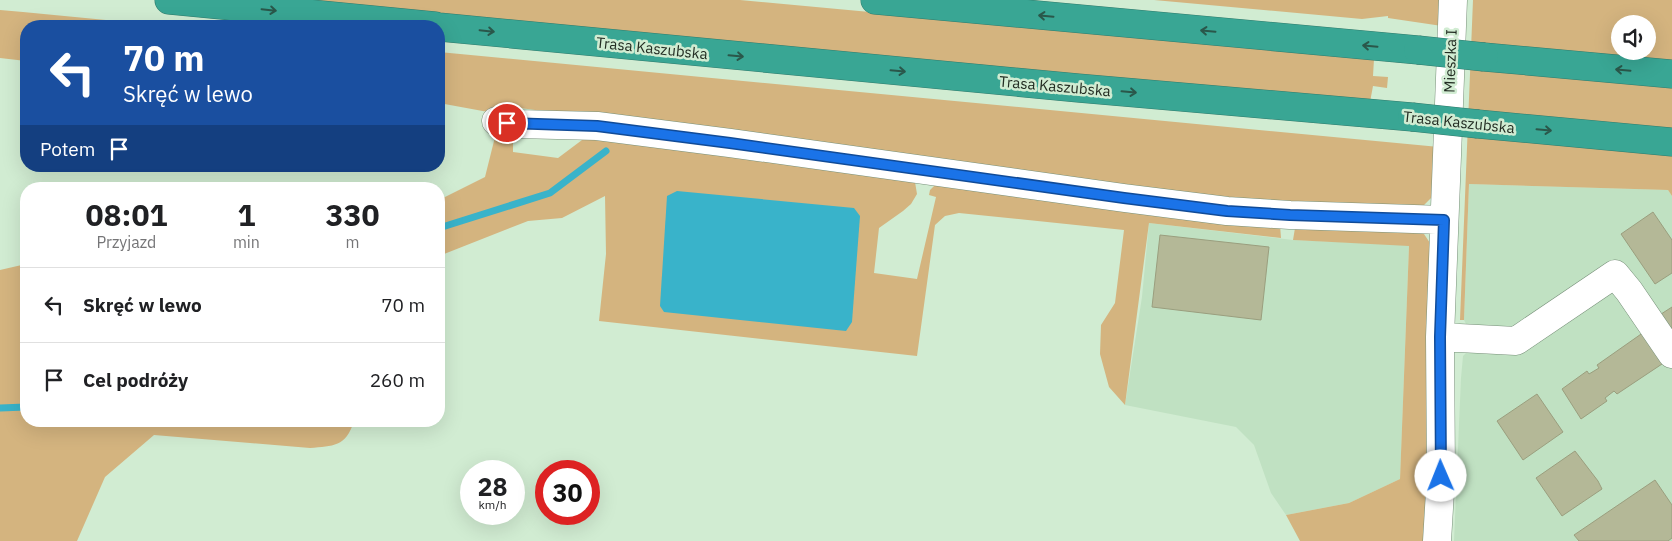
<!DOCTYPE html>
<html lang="pl">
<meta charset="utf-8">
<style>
:root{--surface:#fff;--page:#f6f6f6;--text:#202124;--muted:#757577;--line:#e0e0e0}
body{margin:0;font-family:"IBM Plex Sans",sans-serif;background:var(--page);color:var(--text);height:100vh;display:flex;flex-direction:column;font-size:19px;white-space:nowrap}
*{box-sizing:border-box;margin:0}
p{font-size:16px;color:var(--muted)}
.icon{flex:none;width:28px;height:28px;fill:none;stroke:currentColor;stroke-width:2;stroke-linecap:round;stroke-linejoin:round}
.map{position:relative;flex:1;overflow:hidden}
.drawer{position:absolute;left:20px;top:182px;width:425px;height:245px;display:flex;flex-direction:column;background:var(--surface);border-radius:20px;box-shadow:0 5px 20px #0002}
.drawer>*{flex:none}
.top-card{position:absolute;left:20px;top:20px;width:425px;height:152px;border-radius:20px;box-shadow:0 5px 20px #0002;background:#1a4fa0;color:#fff;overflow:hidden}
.fabs{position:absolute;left:1611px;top:15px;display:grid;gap:10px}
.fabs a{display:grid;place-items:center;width:45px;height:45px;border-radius:50%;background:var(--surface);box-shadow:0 5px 20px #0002;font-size:25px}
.speed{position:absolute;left:460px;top:460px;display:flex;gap:10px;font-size:25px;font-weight:700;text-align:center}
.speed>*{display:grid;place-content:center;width:65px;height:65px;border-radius:50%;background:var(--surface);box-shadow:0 5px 20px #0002;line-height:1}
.speed small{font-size:12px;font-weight:400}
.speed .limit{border:8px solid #d22;background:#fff;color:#111}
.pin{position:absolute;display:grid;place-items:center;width:42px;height:42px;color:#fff;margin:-21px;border:2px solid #fff;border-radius:50%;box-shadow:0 1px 5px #0007}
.me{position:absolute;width:55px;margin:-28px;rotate:359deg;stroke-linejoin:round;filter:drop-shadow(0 0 4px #0008)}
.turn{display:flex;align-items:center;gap:18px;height:105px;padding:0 20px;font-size:22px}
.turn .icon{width:65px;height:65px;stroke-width:2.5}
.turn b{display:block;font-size:35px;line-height:42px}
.then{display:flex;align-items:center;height:48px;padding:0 20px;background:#0003;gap:10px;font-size:19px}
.eta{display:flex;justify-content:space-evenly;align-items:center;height:85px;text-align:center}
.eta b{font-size:30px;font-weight:700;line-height:35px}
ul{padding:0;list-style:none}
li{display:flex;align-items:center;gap:15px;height:75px;padding:0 20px;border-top:1px solid var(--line)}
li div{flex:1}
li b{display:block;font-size:19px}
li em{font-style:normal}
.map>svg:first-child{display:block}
.built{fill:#c0e1c2}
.green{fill:#d4b47f;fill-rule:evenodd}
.water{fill:#39b3ca}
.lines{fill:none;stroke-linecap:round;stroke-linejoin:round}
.stream{stroke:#39b3ca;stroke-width:7}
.building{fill:#b4b897;stroke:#9a9e7e}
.minor-casing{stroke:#779079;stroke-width:29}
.highway-casing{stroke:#317b6c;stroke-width:29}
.minor{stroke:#fff;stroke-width:28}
.highway{stroke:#39a694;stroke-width:28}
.highway-bridge-casing{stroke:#317b6c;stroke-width:29;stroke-linecap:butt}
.highway-bridge{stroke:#39a694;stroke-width:28}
.oneway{stroke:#2a574a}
.route-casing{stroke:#114b97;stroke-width:12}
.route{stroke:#1a73e8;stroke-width:9}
.labels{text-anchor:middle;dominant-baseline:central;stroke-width:5;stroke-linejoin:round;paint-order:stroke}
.street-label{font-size:15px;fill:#222c22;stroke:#d1ecd2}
</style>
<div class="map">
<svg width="1672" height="541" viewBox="0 0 1672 541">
<rect width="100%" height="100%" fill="#d1ecd2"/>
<path class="built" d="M1469,184L1668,190L1672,196V541H1454L1461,378L1463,356L1468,351V328L1464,320Z
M1149,223L1293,240L1409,245L1400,479L1349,503L1286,515L1271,493L1254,445L1236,427L1125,405L1142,297Z"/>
<path class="green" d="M310,0H740L1374,59L1373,76L1388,77L1387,88L1373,86L1370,102L660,36Z
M1154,0H1443L1442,26L1388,18V16L1362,19Z
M1473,0H1672V196L1668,190L1469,184L1464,320H1460ZM1620,24H1648V51H1620Z
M0,10L23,12L168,26H26V61L0,58Z
M439,52L1439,147L1434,195L1422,207H1276L520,108L519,111L510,116L439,103Z
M497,129L513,134V152L558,158L590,134L915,182L917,194L911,204L903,211L879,228L874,273L917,279L936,197L929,195L930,190L935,185L1280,225L1281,238L1149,223L1125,405L1109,387L1100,354L1101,325L1115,303L1124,230L959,213L945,216L935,225L917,356L599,321L606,254L605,196L562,218L528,221L439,256V200L485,177Z
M1295,228L1418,231L1424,234L1432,246L1427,541H1300L1286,515L1349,503L1400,479L1409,246L1293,240Z
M26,264V421H354C346,447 333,446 310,448L154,435L105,477L77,541H0V270Z"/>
<path class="water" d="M677,191L854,208L860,216L852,322L846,331L664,312L660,306L667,196Z"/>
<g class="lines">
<path class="stream" d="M439,228L550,193L606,151
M0,408L26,407"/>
</g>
<path class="building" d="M1653,212L1672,240V273L1655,284L1621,234Z
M1160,235L1269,247L1261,320L1152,307Z
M1672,307V337L1658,316Z
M1644,332L1665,362L1617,394L1614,391L1605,398L1607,401L1581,419L1562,389L1587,371L1589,374L1599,368L1597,365Z
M1537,394L1563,432L1523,460L1497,421Z
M1575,451L1598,481L1602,489L1562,516L1536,478Z
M1655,480L1672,505V538L1668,541H1579L1574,535Z"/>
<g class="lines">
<defs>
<path id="minor" d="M496,121L517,124L597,126L730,143L1124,198L1227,211L1290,215L1444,220
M1440,337L1516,341L1615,274L1629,291L1672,354
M1437,541L1441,475L1440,337L1453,0"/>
<path id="highway" d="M169,0L435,26
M875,0L1418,50
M439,27L1078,88L1412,117
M1484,57L1672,74
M1478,124L1672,142"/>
</defs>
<use href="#minor" class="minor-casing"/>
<use href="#highway" class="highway-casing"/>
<use href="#minor" class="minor"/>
<use href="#highway" class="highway"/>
<defs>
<path id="highway-bridge" d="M1418,50L1484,57
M1412,117L1478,124"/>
</defs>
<use href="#highway-bridge" class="highway-bridge-casing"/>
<use href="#highway-bridge" class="highway-bridge"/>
</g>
<defs><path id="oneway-shaft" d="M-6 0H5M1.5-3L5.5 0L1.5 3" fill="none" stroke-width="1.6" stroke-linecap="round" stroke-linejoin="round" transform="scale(1.25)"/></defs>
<g class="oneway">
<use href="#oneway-shaft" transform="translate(269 10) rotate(6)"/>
<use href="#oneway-shaft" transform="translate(1046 16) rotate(-175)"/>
<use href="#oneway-shaft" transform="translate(487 31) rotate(6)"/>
<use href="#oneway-shaft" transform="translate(1208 31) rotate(-175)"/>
<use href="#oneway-shaft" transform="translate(1370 46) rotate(-175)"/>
<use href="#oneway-shaft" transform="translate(736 56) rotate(5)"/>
<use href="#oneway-shaft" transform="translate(1623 70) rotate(-175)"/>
<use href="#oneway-shaft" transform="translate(898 71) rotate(5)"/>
<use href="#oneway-shaft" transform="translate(1129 92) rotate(5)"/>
<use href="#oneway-shaft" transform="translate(1544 130) rotate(5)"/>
</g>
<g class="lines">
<defs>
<path id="route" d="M507,123L597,126L730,143L1124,198L1227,211L1290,215L1444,220L1440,337L1441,476"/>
</defs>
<use href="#route" class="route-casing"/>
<use href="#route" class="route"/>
</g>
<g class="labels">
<g class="street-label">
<text transform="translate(652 48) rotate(6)">Trasa Kaszubska</text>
<text transform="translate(1450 61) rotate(-88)">Mieszka I</text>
<text transform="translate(1055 86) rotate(5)">Trasa Kaszubska</text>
<text transform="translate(1459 122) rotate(6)">Trasa Kaszubska</text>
</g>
</g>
</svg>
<div class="fabs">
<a><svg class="icon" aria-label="sound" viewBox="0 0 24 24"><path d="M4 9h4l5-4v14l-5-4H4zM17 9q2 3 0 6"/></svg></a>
</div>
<div class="speed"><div>28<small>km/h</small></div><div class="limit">30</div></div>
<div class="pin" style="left:507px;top:123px;background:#d93025"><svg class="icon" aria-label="arrive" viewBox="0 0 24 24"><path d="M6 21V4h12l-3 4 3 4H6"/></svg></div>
<svg class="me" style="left:1441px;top:476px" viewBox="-20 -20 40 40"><circle r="19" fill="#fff"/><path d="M0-13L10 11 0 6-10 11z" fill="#1a73e8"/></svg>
<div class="top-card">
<div class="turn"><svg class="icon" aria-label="left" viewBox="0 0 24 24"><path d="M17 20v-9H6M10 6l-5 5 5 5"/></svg><div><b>70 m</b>Skręć w lewo</div></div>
<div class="then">Potem<svg class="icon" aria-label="arrive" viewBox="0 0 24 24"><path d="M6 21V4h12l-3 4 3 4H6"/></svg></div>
</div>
<section class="drawer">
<div class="eta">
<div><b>08:01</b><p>Przyjazd</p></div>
<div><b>1</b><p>min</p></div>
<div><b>330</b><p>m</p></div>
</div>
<ul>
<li><svg class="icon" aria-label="left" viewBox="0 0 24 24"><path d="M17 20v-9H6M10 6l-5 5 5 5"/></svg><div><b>Skręć w lewo</b></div><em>70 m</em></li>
<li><svg class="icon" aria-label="arrive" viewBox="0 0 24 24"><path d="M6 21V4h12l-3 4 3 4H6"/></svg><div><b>Cel podróży</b></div><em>260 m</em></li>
</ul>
</section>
</div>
